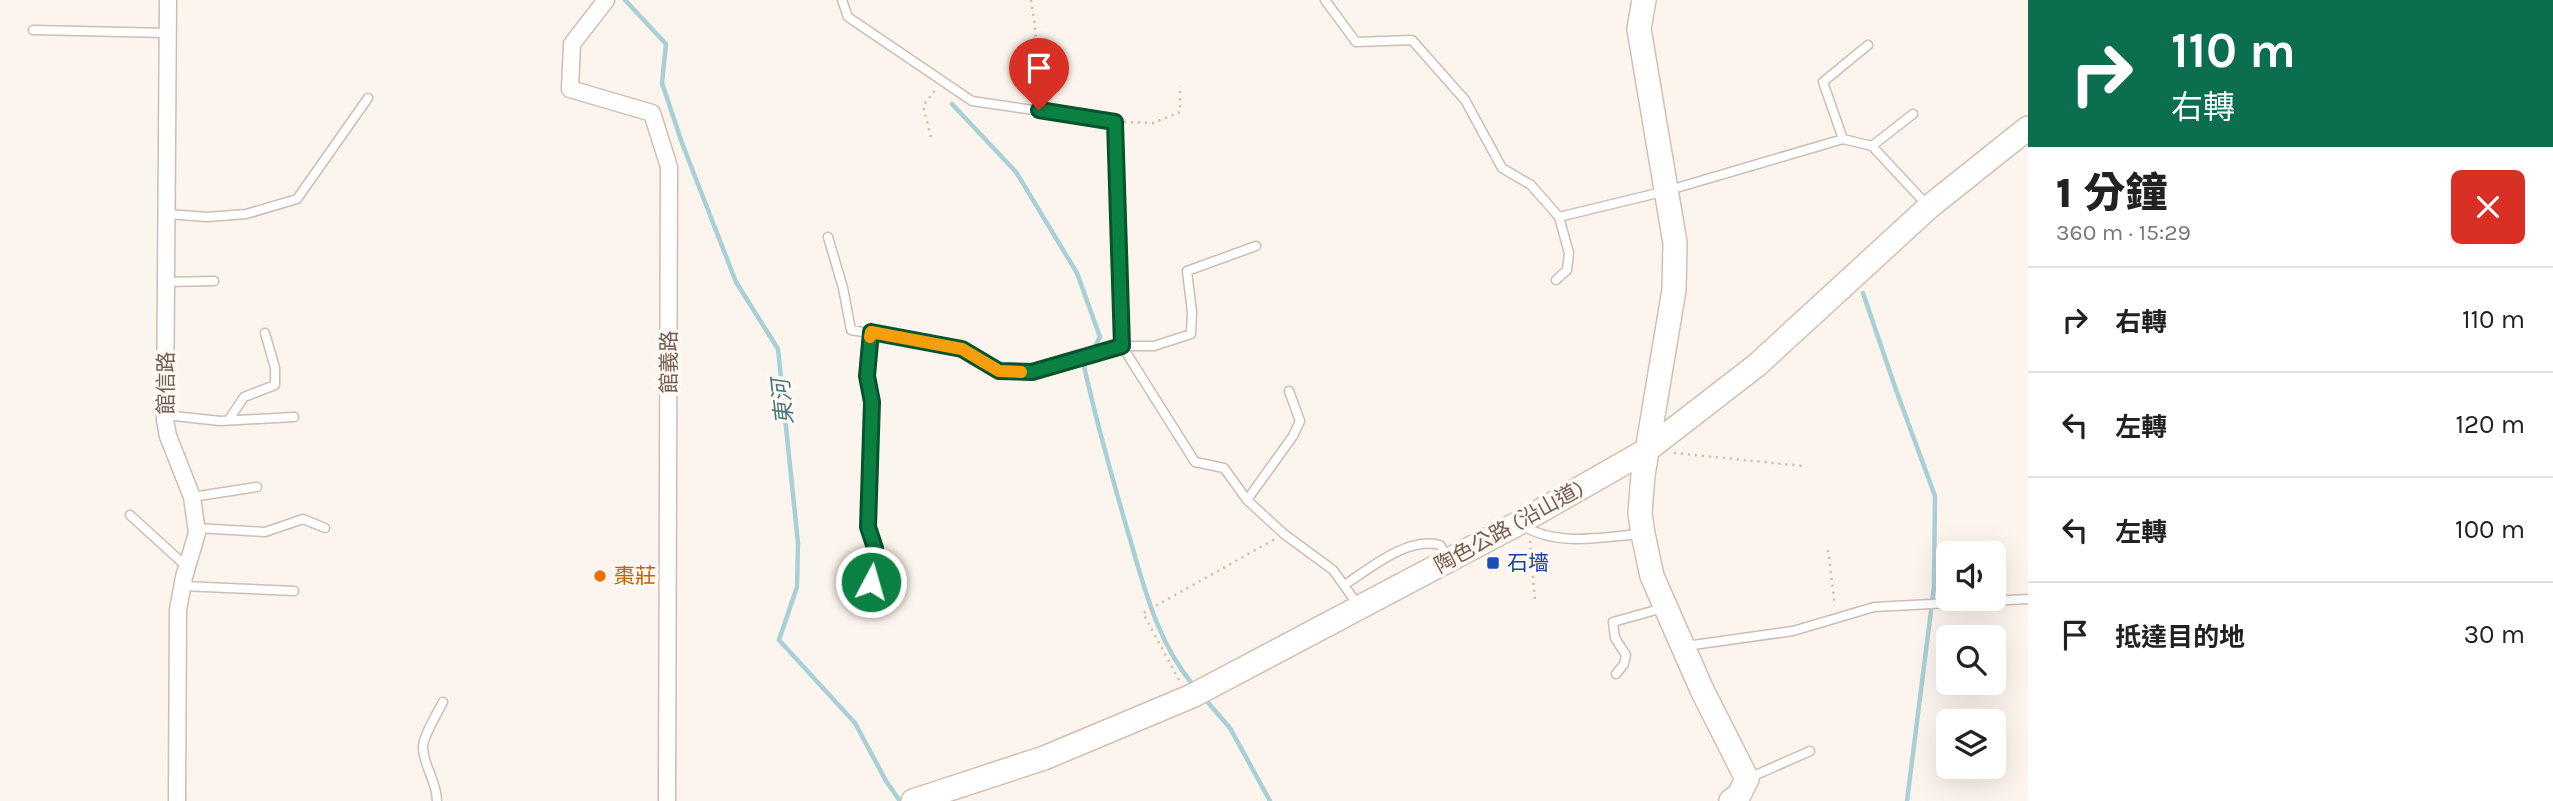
<!DOCTYPE html>
<html lang="zh-TW">
<meta charset="utf-8">
<style>
:root{--surface:#fff;--page:#f2f2f2;--text:#222;--muted:#767676;--line:#e0e0e0}
body{margin:0;font-family:Karla,"Noto Sans TC",sans-serif;background:var(--page);color:var(--text);height:100vh;display:flex;flex-direction:column;font-size:26px;white-space:nowrap}
*{box-sizing:border-box;margin:0}
p{font-size:23px;color:var(--muted)}
.icon{flex:none;width:38px;height:38px;fill:none;stroke:currentColor;stroke-width:2;stroke-linecap:round;stroke-linejoin:round}
.map{position:relative;flex:1;overflow:hidden}
.drawer{display:flex;flex-direction:column;background:var(--surface);width:525px}
.drawer>*{flex:none}
.top-card{background:#0b6e4f;color:#fff;overflow:hidden}
.buttons{position:absolute;left:1936px;top:541px;display:grid;gap:14px}
.buttons a{display:grid;place-items:center;width:70px;height:70px;border-radius:10px;background:var(--surface);box-shadow:0 7px 28px #0002;font-size:35px}
.pin{position:absolute;display:grid;place-items:center;width:60px;height:60px;color:#fff;margin:-72px -30px;border-radius:50% 50% 50% 0;rotate:-45deg;box-shadow:0 0 7px #0007}
.pin .icon{rotate:45deg}
.me{position:absolute;width:77px;margin:-38px;rotate:6deg;stroke-linejoin:round;filter:drop-shadow(0 0 5px #0008)}
.turn{display:flex;align-items:center;gap:24px;height:147px;padding:0 28px;font-size:32px}
.turn .icon{width:91px;height:91px;stroke-width:2.5}
.turn b{display:block;font-size:49px;line-height:60px}
.round{display:grid;place-items:center;flex:none;width:74px;height:74px;border-radius:10px;background:var(--page)}
.overview{display:flex;align-items:center;justify-content:space-between;height:119px;padding:0 28px}
h1{font-size:42px;font-weight:800;line-height:52px}
ul{padding:0;list-style:none}
li{display:flex;align-items:center;gap:21px;height:105px;padding:0 28px;border-top:2px solid var(--line)}
li div{flex:1}
li b{display:block;font-size:26px}
li em{font-style:normal}
main{display:flex;flex:1;min-height:0}
.map>svg:first-child{display:block}
.lines{fill:none;stroke-linecap:round;stroke-linejoin:round}
.stream{stroke:#a9d0d6;stroke-width:4.5}
.lane-casing{stroke:#cebdb2;stroke-width:11}
.street-casing{stroke:#cebdb2;stroke-width:19}
.secondary-casing{stroke:#d3bfb2;stroke-width:26}
.path{stroke:#d5b8a9;stroke-width:2.5;stroke-dasharray:2 5;stroke-linecap:butt}
.lane{stroke:#fff;stroke-width:8}
.street{stroke:#fff;stroke-width:16}
.secondary{stroke:#fff;stroke-width:23}
.route-casing{stroke:#07532c;stroke-width:18}
.route{stroke:#0b8043;stroke-width:12}
.slow{stroke:#f59e0b;stroke-width:12}
.transit-dot{fill:#1a4fb4;stroke:#fef9f3;stroke-width:2.5}
.food-dot{fill:#e8710a;stroke:#fef9f3;stroke-width:2.5}
.labels{text-anchor:middle;dominant-baseline:central;stroke-width:7;stroke-linejoin:round;paint-order:stroke}
.street-label{font-size:21px;fill:#765c50;stroke:#fef9f3}
.transit-label{font-size:21px;fill:#164399;stroke:#fef9f3;text-anchor:start}
.food-label{font-size:21px;fill:#c56008;stroke:#fef9f3;text-anchor:start}
.water-label{font-size:23px;font-style:italic;fill:#477980;stroke:#fef9f3}
</style>
<main>
<div class="map">
<svg width="2028" height="801" viewBox="0 0 2028 801">
<rect width="100%" height="100%" fill="#fcf5ed"/>
<g class="lines">
<path class="stream" d="M625,0L666,44L662,83L682,143L736,282L778,349L798,543L797,587L779,640L855,723L886,781L900,801
M952,104L1016,172L1077,273L1100,337L1084,366C1097,425 1113,481 1130,539C1145,590 1158,644 1194,686
M1863,293L1895,387L1935,496L1934,587L1907,801
M1204,698L1230,728L1270,801"/>
<defs>
<path id="lane" d="M842,0L848,17L972,101L1115,122L1122,346L1195,462L1224,468L1247,500L1284,534L1333,570L1358,605
M1325,0L1356,42L1412,40L1465,100L1502,168L1531,185L1559,217L1666,191L1843,139L1872,146L1927,205
M33,30L168,33
M1843,139L1823,82L1868,45
M1872,146L1913,114
M168,214L207,217L246,214L297,199L368,98
M828,237L843,288L851,330L962,349L999,371L1032,372L1122,346H1154L1191,334L1192,312L1187,271L1256,246
M1556,280L1567,270L1569,253L1559,217
M167,282L214,281
M871,332L867,376L872,402L868,527L875,548L871,582
M165,415L220,421L294,417
M230,418L244,397L275,385V368L265,333
M192,497L257,487
M1247,500L1293,436L1300,421L1289,391
M130,515L187,567
M1523,526C1559,547 1600,537 1640,534
M197,528L265,532L303,519L325,528
M1344,585C1370,569 1407,536 1440,545L1448,558
M182,586L294,591
M1686,646L1793,631L1874,607L2028,599
M1616,674L1624,664L1626,655L1615,638L1613,622L1663,608
M1749,778L1810,751
M437,801C437,782 424,767 423,748C422,738 438,712 443,702"/>
<path id="street" d="M168,0L165,420L168,436L192,497L197,533L184,577L178,610L177,801
M606,0L572,44L570,89L652,113L669,167L667,801"/>
<path id="secondary" d="M1644,0L1639,29L1675,243L1674,290L1643,475L1640,513L1643,534L1652,576L1702,690L1747,779L1739,795L1731,801
M913,801L1044,758L1192,696L1519,523L1647,450L1757,365L1929,207L2028,128"/>
</defs>
<use href="#lane" class="lane-casing"/>
<use href="#street" class="street-casing"/>
<use href="#secondary" class="secondary-casing"/>
<path class="path" d="M1031,0L1035,26L1039,101
M1124,122L1153,123L1180,112V86
M931,137L923,106L936,89
M1674,453L1804,466
M1530,541L1535,601
M1828,550L1835,606
M1179,680L1143,613L1275,539"/>
<use href="#lane" class="lane"/>
<use href="#street" class="street"/>
<use href="#secondary" class="secondary"/>
</g>
<g class="lines">
<defs>
<path id="route" d="M871,582L875,548L868,527L872,402L867,376L871,332L962,349L999,371L1032,372L1122,346L1115,122L1039,110"/>
</defs>
<use href="#route" class="route-casing"/>
<use href="#route" class="route"/>
<path class="slow" d="M870,337L871,332L962,349L999,371L1021,372"/>
</g>
<rect class="transit-dot" x="1486" y="556" width="14" height="14" rx="3.5"/>
<circle class="food-dot" cx="600" cy="576" r="7"/>
<g class="labels">
<g class="street-label">
<text transform="translate(669 362) rotate(-90)">館義路</text>
<text transform="translate(166 383) rotate(-90)">館信路</text>
<text transform="translate(1509 527) rotate(-29)">陶色公路 (沿山道)</text>
</g>
<g class="transit-label">
<text x="1507" y="563">石墻</text>
</g>
<g class="food-label">
<text x="614" y="576">棗莊</text>
</g>
<g class="water-label">
<text transform="translate(783 402) rotate(-96)">東河</text>
</g>
</g>
</svg>
<div class="buttons">
<a><svg class="icon" aria-label="sound" viewBox="0 0 24 24"><path d="M4 9h4l5-4v14l-5-4H4zM17 9q2 3 0 6"/></svg></a>
<a><svg class="icon" aria-label="search" viewBox="0 0 24 24"><circle cx="10" cy="10" r="6"/><path d="M15 15l6 6"/></svg></a>
<a><svg class="icon" aria-label="layers" viewBox="0 0 24 24"><path d="M12 4l9 5-9 5-9-5zM3 14l9 5 9-5"/></svg></a>
</div>
<div class="pin" style="left:1039px;top:110px;background:#d93025"><svg class="icon" aria-label="arrive" viewBox="0 0 24 24"><path d="M6 21V4h12l-3 4 3 4H6"/></svg></div>
<svg class="me" style="left:871px;top:582px" viewBox="-20 -20 40 40"><circle r="17" fill="#0b8043" stroke="#fff" stroke-width="3"/><path d="M0-11L8 9 0 5-8 9z" fill="#fff"/></svg>
</div>
<section class="drawer">
<div class="top-card">
<div class="turn"><svg class="icon" aria-label="right" viewBox="0 0 24 24"><path d="M7 20v-9h11M14 6l5 5-5 5"/></svg><div><b>110 m</b>右轉</div></div>
</div>
<div class="overview"><div><h1>1 分鐘</h1><p>360 m · 15:29</p></div><a class="round" style="background:#d93025;color:#fff"><svg class="icon" aria-label="close" viewBox="0 0 24 24"><path d="M6 6l12 12M18 6L6 18"/></svg></a></div>
<ul>
<li><svg class="icon" aria-label="right" viewBox="0 0 24 24"><path d="M7 20v-9h11M14 6l5 5-5 5"/></svg><div><b>右轉</b></div><em>110 m</em></li>
<li><svg class="icon" aria-label="left" viewBox="0 0 24 24"><path d="M17 20v-9H6M10 6l-5 5 5 5"/></svg><div><b>左轉</b></div><em>120 m</em></li>
<li><svg class="icon" aria-label="left" viewBox="0 0 24 24"><path d="M17 20v-9H6M10 6l-5 5 5 5"/></svg><div><b>左轉</b></div><em>100 m</em></li>
<li><svg class="icon" aria-label="arrive" viewBox="0 0 24 24"><path d="M6 21V4h12l-3 4 3 4H6"/></svg><div><b>抵達目的地</b></div><em>30 m</em></li>
</ul>
</section>
</main>
